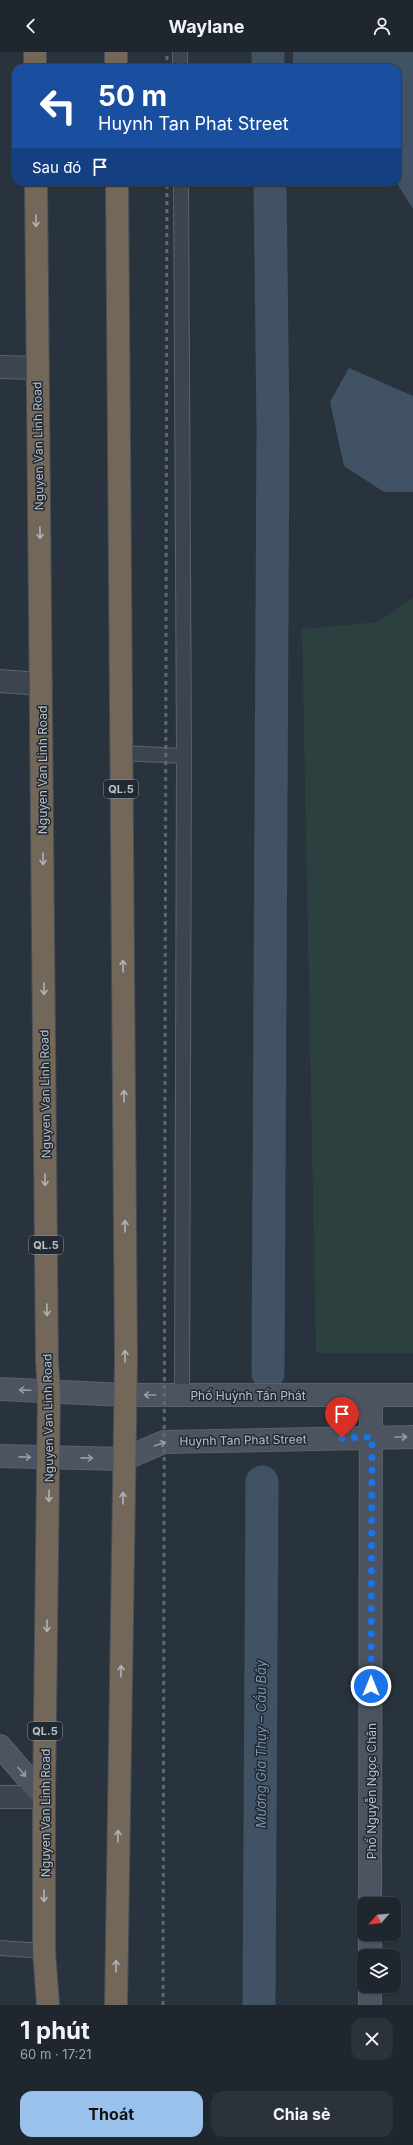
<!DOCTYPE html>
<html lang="vi">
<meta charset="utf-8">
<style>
:root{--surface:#1f262e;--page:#2c323a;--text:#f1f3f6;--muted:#a1a5aa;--line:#3c434a;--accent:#9ac0ec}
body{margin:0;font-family:Inter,sans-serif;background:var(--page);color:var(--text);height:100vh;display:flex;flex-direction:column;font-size:15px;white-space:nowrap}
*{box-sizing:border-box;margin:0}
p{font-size:13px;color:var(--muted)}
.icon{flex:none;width:22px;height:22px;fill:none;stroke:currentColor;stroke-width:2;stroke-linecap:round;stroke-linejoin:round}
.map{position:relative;height:1953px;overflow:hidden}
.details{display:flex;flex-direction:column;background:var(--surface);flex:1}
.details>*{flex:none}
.banner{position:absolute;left:12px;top:12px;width:389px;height:122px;border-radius:12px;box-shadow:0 1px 3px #0004,0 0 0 1px var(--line);background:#1a4fa0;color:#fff;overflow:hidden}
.needle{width:26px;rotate:243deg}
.tools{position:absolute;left:357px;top:1845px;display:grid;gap:8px}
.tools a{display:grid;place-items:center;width:44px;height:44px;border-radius:8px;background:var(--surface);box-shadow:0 1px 3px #0004,0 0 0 1px var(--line);font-size:20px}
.pin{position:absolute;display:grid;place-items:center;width:34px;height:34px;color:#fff;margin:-41px -17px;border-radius:50% 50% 50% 0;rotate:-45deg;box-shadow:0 0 4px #0007}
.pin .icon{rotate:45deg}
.me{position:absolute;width:44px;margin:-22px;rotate:0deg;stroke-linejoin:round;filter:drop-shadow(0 0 3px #0008)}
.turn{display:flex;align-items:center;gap:14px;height:84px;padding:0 20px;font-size:18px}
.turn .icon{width:52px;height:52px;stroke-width:2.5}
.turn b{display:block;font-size:28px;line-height:34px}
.then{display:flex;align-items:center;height:38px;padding:0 20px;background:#0003;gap:8px;font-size:15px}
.round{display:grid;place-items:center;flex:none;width:42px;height:42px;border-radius:12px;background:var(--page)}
.head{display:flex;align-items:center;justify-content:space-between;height:68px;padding:0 20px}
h1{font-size:24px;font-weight:700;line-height:30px}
.primary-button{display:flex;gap:8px;margin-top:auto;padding:8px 20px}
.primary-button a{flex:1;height:46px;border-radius:12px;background:var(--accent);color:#111;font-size:16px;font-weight:700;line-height:46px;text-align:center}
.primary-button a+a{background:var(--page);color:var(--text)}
header{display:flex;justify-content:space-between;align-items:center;height:52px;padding:0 20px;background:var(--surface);font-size:18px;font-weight:700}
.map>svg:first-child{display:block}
.green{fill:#2c403f}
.water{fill:#415264}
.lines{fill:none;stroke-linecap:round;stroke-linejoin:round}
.canal{stroke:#415264;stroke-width:33}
.lane-casing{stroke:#5a636b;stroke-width:16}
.street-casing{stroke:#5a636b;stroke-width:24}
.secondary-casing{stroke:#5a636b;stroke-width:24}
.highway-casing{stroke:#475058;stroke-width:24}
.lane{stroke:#3c454e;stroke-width:14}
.street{stroke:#3c454e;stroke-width:22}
.secondary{stroke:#4b5460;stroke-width:22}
.highway{stroke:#73675a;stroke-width:22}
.rail{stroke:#5f6974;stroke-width:3;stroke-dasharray:4 4;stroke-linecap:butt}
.oneway{stroke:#aeb3b8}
.oneway2{stroke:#929aa4}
.route{stroke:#1a73e8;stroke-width:7;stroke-dasharray:0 12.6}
.labels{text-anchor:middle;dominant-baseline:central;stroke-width:3;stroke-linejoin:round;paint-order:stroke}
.shield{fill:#212a33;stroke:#8b939b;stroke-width:1}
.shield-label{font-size:11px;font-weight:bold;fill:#b9c0c8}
.street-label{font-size:12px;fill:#b9c0c8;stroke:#212a33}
.water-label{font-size:13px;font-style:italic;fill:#7d93a8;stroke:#212a33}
</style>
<header><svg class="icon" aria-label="back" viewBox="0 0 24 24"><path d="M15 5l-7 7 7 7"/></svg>Waylane<svg class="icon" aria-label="person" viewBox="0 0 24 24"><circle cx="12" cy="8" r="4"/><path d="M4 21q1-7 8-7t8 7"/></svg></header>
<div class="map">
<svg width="413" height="1953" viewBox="0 0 413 1953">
<rect width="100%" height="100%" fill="#29333d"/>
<path class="green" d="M413,546V1301H316L302,577L378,570Z"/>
<path class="water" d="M293,0H413V157L396,130L397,16H293Z
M349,316L413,344V440H384L344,414L330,350Z"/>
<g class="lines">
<path class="canal" d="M268,0V16
M268,1321L273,375L270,130
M259,1953L262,1430"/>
<defs>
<path id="lane" d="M180,0V16
M181,130L184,704L182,1343
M121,701L184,704
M0,1896L44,1899"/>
<path id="street" d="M0,315L38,316
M0,629L41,632
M0,1745H44"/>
<path id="secondary" d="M0,1337L124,1343H413
M0,1404L124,1407L164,1390L413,1385
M0,1694L44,1745
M370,1852L371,1343
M370,1904V1882
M370,1953V1934"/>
<path id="highway" d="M35,0V16
M116,0V16
M36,130L47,1310L49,1339L44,1745V1899L48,1953
M116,1953L126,1308L117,130"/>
</defs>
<use href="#lane" class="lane-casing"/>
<use href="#street" class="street-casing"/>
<use href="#secondary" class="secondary-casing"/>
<use href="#highway" class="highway-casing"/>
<use href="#lane" class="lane"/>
<use href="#street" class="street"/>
<use href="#secondary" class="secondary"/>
<use href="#highway" class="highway"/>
<path class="rail" d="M167,16V0
M163,1953L167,130"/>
</g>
<defs><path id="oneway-shaft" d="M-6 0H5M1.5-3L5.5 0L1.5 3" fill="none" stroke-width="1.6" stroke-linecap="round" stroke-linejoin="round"/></defs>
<g class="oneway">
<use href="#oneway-shaft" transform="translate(36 169) rotate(89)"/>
<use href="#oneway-shaft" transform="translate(40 481) rotate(89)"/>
<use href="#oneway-shaft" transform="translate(43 807) rotate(90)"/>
<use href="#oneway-shaft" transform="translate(123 914) rotate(-90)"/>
<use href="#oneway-shaft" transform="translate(44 937) rotate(90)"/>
<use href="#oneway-shaft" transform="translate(124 1044) rotate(-90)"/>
<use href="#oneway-shaft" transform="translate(45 1128) rotate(89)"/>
<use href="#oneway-shaft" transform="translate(125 1174) rotate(-90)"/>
<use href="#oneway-shaft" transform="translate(47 1258) rotate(89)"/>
<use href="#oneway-shaft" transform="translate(125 1304) rotate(-90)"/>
<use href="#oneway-shaft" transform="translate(49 1444) rotate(91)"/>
<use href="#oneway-shaft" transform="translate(123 1446) rotate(-90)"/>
<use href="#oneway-shaft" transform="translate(47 1574) rotate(91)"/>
<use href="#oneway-shaft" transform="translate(121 1619) rotate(-89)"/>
<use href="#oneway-shaft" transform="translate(118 1784) rotate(-89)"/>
<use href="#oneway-shaft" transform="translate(44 1844) rotate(90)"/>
<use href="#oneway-shaft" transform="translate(116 1914) rotate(-89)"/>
</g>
<g class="oneway2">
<use href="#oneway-shaft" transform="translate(25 1338) rotate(-178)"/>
<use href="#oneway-shaft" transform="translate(150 1343) rotate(180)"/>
<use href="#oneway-shaft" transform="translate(401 1385)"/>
<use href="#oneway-shaft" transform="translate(160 1392) rotate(-19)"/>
<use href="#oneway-shaft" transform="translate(25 1405) rotate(1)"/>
<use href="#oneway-shaft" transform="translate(87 1406) rotate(1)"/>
<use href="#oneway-shaft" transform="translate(22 1720) rotate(49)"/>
</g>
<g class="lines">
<path class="route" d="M342,1386L372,1385L371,1634"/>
</g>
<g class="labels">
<g class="shield">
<rect x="104" y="728" width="34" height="18" rx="3"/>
<rect x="29" y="1184" width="34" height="18" rx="3"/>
<rect x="28" y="1670" width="34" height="18" rx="3"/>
</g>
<g class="shield-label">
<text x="121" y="737">QL.5</text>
<text x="46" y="1193">QL.5</text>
<text x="45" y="1679">QL.5</text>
</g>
<g class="street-label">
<text transform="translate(38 394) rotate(-91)">Nguyen Van Linh Road</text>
<text transform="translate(42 718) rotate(-90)">Nguyen Van Linh Road</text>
<text transform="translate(45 1042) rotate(-91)">Nguyen Van Linh Road</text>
<text x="248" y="1343">Phố Huỳnh Tấn Phát</text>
<text transform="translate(48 1366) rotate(-91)">Nguyen Van Linh Road</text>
<text transform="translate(243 1388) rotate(-1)">Huynh Tan Phat Street</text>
<text transform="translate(371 1739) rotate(-90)">Phố Nguyễn Ngọc Chân</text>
<text transform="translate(45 1761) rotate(-90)">Nguyen Van Linh Road</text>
</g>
<g class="water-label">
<text transform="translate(261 1692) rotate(-90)">Mương Gia Thụy – Cầu Bây</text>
</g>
</g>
</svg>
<div class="tools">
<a><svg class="needle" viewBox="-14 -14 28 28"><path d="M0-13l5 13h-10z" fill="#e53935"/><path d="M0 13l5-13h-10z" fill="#a1a5aa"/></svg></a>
<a><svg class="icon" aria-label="layers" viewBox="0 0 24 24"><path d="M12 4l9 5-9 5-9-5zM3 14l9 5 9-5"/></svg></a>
</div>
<div class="pin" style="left:342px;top:1386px;background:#d93025"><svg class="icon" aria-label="arrive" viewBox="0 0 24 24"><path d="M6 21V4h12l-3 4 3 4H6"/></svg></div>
<svg class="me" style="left:371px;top:1634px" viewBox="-20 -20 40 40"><circle r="17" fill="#1a73e8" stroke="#fff" stroke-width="3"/><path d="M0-11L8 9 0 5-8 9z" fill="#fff"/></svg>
<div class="banner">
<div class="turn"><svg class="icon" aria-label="left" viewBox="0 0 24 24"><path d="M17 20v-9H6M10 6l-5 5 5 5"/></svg><div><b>50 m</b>Huynh Tan Phat Street</div></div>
<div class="then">Sau đó<svg class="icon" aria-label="arrive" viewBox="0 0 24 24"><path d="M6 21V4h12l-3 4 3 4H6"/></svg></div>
</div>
</div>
<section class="details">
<div class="head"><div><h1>1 phút</h1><p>60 m · 17:21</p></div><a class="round"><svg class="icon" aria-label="close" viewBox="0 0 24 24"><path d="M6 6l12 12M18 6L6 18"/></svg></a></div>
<div class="primary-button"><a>Thoát</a><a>Chia sẻ</a></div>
</section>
